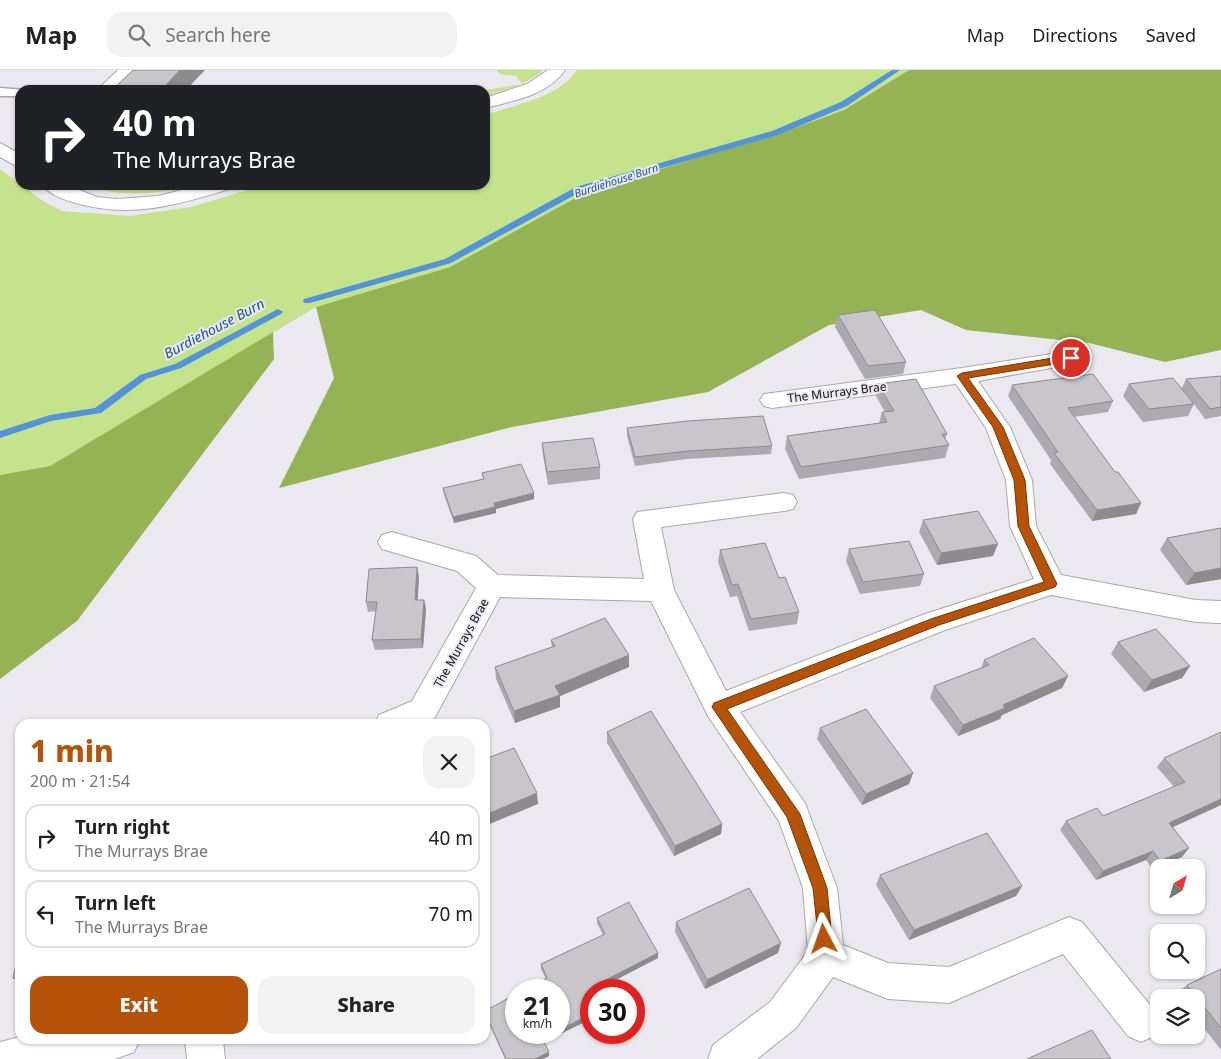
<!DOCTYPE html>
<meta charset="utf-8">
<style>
:root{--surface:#fff;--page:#f2f2f2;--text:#222;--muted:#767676;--line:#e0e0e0;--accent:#b45309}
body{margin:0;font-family:"Noto Sans",sans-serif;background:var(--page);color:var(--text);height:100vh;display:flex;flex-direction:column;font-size:19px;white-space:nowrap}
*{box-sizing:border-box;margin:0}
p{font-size:16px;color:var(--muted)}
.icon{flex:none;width:28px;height:28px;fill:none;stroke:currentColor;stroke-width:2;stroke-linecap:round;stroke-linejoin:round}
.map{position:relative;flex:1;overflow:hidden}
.panel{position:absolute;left:15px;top:649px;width:475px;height:325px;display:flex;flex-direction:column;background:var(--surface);border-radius:15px;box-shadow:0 1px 4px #0004}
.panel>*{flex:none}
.banner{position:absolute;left:15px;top:15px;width:475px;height:105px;border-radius:15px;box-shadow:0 1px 4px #0004;background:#202124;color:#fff;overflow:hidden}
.needle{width:32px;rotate:37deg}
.tools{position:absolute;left:1150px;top:789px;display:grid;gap:10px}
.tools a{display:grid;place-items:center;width:55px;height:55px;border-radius:10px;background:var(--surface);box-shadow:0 1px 4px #0004;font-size:25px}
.speed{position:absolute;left:505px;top:909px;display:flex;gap:10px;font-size:25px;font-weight:700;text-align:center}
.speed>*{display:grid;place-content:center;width:65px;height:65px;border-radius:50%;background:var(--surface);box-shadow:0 1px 4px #0004;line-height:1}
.speed small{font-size:12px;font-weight:400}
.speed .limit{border:8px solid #d22;background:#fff;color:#111}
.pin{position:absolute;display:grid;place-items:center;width:42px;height:42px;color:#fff;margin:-21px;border:2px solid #fff;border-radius:50%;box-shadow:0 1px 5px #0007}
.me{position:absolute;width:55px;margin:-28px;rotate:356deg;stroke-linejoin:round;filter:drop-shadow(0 0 4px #0008)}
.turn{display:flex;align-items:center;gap:18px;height:105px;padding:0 15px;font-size:22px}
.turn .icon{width:65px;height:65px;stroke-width:2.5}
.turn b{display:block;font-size:35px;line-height:42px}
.round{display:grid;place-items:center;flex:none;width:52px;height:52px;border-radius:15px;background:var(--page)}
.overview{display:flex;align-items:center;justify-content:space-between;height:85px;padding:0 15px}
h1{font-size:30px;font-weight:800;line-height:38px;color:var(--accent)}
.cta{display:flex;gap:10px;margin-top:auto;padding:10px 15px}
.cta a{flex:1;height:58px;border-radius:15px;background:var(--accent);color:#fff;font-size:20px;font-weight:800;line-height:58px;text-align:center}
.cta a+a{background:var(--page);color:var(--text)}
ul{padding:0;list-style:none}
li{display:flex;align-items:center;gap:15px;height:68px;margin:0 10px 8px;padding:0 5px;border:2px solid var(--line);border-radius:15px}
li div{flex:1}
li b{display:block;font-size:19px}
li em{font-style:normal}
header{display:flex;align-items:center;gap:30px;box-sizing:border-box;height:70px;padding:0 25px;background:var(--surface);border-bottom:1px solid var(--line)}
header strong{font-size:24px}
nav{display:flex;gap:28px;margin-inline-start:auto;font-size:18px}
.search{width:350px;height:45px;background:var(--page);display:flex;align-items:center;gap:12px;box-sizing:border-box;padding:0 18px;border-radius:15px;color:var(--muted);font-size:19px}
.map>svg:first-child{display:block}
.green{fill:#c5e38c}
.forest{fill:#94b354}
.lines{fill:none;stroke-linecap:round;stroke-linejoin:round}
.stream{fill:#5293da;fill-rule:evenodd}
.lane-casing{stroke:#a9a8ad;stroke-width:3}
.street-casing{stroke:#a9a8ad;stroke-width:2}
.lane{fill:#fff;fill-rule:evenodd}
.street{fill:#fff;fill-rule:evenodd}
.wall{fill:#adaaaf}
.shaded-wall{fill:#8d8b8e}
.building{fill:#c9c6cb;stroke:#8d8b8e}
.route{fill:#b45309;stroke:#753606}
.labels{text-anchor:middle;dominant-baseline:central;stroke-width:4;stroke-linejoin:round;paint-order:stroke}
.far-water-label{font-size:11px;font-style:italic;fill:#105597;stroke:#ebe9ef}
.street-label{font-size:12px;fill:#121113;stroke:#ebe9ef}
.water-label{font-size:14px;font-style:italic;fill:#105597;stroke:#ebe9ef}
</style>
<header>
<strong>Map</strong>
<div class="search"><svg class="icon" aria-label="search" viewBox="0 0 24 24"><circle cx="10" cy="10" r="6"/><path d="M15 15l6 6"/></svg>Search here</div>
<nav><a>Map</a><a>Directions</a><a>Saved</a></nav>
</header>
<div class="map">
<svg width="1221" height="989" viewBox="0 0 1221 989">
<rect width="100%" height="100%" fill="#ebe9ef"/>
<path class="green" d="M496,0H543C527,15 506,19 485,26V20L522,14L516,6L500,4Z
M577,0H909L844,40L781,63L588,121L450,197L316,237L50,396L0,405V99L43,131L62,141L130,146L191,137L264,115H485V45C515,35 558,28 577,0Z
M88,115H181L184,119C153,123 117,128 88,115Z"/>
<path class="forest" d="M909,0H1221V280L1165,292L1089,273L966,260L921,240L829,255L708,322L512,357L279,418L334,308L316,237L450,197L588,121L781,63L844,40Z
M273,262L274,289L77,551L0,609V405L50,396Z"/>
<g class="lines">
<path class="stream" d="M892,0H900L847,36L778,65L582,121L451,193L310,233H304L303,231L304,229L445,189L576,117L772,61L841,32Z
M278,239L283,242L281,244L181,298L146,309L101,343L51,351L0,368V361L50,345L95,338L140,305L175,294Z"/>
<defs>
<path id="lane" d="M0,18L25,20H20V26H0Z"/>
<path id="street" d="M118,0H136L116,20H97Z
M548,0H565C548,25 513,31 485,38V28L527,14Z
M0,73L20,84V98L0,87Z
M42,115H67L97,127L116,129L158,126L202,115H232L229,119C174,136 129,149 72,132C62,129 48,123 42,115Z
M1071,281L1079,283L1083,288L1079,293L978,311L1010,357L1032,410L1036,456L1061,505L1196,530L1221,531V553L1196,552L1051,525L945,560L740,642L805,733L809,744L837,818L843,875L888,893L949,897L1069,847L1082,852L1154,940L1159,951L1154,966L1141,972L1128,966L1063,884L949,933L888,929L833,907L796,958L757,989H708L713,975L770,932L808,881L803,818L779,751L708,646L651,531L500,527L434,649L423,654H375L379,645L412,631L476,518L457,501L382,479L378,472L382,465L392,462L476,486L498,505L644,509L633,449L637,442L784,423L793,425L797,432L793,439L784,441L661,457L674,520L726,621L925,544L1034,509L1010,456L1006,410L986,358L956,314L772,338L764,336L760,330L764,324L962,298Z
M20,967V969H140L134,982L115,989H0V972Z
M185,969H223L225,989H187Z"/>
</defs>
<use href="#lane" class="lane-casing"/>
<use href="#street" class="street-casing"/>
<use href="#lane" class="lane"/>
<use href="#street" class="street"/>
</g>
<path class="wall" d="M838,245L906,292L903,304L865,309L835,257Z
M1221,306V346L1205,349L1194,334L1188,346L1143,352L1123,326L1129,314L1182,318L1186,309Z
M878,314L947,364L945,369L949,375L945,388L799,409L785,379L787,366L879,353L882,342H885L876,326Z
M1012,315L1113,331L1108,342L1074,347L1115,402L1141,433L1136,444L1092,451L1050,394L1051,390L1008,326Z
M627,358L772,376L771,384L687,389L635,396L627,366Z
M542,373L600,397V409L548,415L543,385Z
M482,403L534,423V429L496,439V443L454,453L444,425L443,418L483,409Z
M923,450L993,486L937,495L919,462Z
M1221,458V509L1186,515L1160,480L1167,468Z
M849,479L924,504L920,516L860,524L846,491Z
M720,480L779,508L799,542L797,554L749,561L737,526L730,527L718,492Z
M419,507L417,530H424L426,539L423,578L375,580L372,570L376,541L368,542L366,532Z
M551,570L629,597L560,626V637L515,653L496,609L495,597L552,578Z
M1118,572L1190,596L1182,608L1144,622L1111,584Z
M984,590L1068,606L1062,618L1002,645L1000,649L958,666L930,628L934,616L981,599Z
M820,658L913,703L909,714L862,735L817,669Z
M607,662L722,754L721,764L674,786L607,673Z
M1164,688L1221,735L1173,757L1189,778L1182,787L1153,800L1146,790L1096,810L1060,760L1066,751L1103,746L1174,717L1157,697Z
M880,805L1022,816L1016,826L909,870L876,815Z
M597,848L658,883V888L598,919L591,920V949L544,972L549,986L543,989H505L485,945V941L546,909L541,899V894L603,865L597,853Z
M676,852L778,883L705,919L675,862Z
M20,877V915L13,908Z
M1221,899V980L1196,948V928H1181L1177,923L1187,915Z"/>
<path class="shaded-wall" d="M180,0H205L186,20H161Z
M534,423V429L496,439V443L454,453L453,447L494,433Z
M1141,433L1136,444L1092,451L1097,440Z
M998,474L993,486L937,495L941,483Z
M417,497L419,507L417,540L415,530Z
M1221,498V509L1186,515L1194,503Z
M424,530L426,539L423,578L421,569Z
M629,585V597L560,626V637L515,653L514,641L555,616Z
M1190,596L1182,608L1144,622L1152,610Z
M1068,606L1062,618L1002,645L1000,649L958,666L963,655L1003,635Z
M913,703L909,714L862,735L866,724Z
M537,723L538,734L485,756V745Z
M1221,729V735L1162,762L1169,753Z
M722,754L721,764L674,786L675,776Z
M1189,778L1182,787L1153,800L1160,791Z
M1153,781L1146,790L1096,810L1103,801Z
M1022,816L1016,826L909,870L914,860Z
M781,873L778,883L705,919L707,910Z
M658,883V888L596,920V915Z
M591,944V949L543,972L542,968L553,962H559V960Z
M549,982V986L543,989H535Z"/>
<path class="building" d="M133,0H180L161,20H112Z
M875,240L906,292L868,296L838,245Z
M1093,304L1113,331L1068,338L1115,402H1118L1141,433L1097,440L1054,383L1058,382L1012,315Z
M1221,306V337L1210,339L1186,309Z
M1173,308L1194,334L1149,339L1129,314Z
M916,309L947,364H942L949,375L801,397L787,366L887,352L882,342L894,341L878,314Z
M763,346L772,376L688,381L635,387L627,358L688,351Z
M593,368L600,397L547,402L542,373Z
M521,394L534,423L494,433L495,437L453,447L443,418L484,409L482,403Z
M978,441L998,474L941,483L923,450Z
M1221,458V498L1194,503L1167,468Z
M909,471L924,504L863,512L849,479Z
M765,473L779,508L785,507L799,542L751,549L738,514L732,515L720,480Z
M417,497L415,530H424L421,569L372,570L377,532H366L369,499Z
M605,548L629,585L555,616L560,625L514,641L495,597L555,576L551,570Z
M1156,559L1190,596L1152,610L1118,572Z
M1034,568L1068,606L1003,635L1005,638L963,655L934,616L989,595L984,590Z
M866,639L913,703L866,724L820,658Z
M651,641L722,754L675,776L607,662Z
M1221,662V729L1169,753L1189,778L1160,791L1153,781L1103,801L1066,751L1097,738L1103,746L1185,712L1164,688Z
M514,678L537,723L485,745V689Z
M987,763L1022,816L914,860L880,805Z
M749,818L781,873L707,910L676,852Z
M629,832L658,883L596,915L598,920H591V944L559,960V920H525L547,908L541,894L605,864L597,848Z
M20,877V908H13Z
M1221,899V958L1187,915Z
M516,924V962H553L542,968L549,982L535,989H506L485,943V941Z
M1092,960L1111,989H1027Z"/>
<path class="route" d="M1071,285L1076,288L1074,291L968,308L1003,357L1025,410L1029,456L1057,514L1055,517L939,555L727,639L800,744L827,818L832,869L829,874L824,876L819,874L813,818L787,747L712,637L714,633L931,549L1044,512L1018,456L1014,410L993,357L957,306L962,303Z"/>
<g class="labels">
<g class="far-water-label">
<text transform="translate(616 110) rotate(-18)">Burdiehouse Burn</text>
</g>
<g class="street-label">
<text transform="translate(837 322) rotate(-7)">The Murrays Brae</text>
<text transform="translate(461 573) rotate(-61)">The Murrays Brae</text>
</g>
<g class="water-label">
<text transform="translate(214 258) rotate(-28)">Burdiehouse Burn</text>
</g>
</g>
</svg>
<div class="tools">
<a><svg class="needle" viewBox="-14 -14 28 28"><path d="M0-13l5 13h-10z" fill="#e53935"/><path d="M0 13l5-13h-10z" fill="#767676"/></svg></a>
<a><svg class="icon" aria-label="search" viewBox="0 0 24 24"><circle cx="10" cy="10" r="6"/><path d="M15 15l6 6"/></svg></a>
<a><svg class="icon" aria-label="layers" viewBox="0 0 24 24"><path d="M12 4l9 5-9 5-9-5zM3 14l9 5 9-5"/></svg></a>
</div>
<div class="speed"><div>21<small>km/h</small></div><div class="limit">30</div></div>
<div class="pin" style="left:1071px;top:288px;background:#d93025"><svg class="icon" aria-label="arrive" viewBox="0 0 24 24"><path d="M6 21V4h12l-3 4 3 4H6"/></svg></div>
<svg class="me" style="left:824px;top:869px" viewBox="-20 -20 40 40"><path d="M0-17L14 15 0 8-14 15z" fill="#b45309" stroke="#fff" stroke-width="4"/></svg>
<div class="banner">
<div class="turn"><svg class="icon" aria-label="right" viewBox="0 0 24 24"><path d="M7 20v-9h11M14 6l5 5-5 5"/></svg><div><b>40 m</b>The Murrays Brae</div></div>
</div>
<section class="panel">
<div class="overview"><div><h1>1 min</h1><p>200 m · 21:54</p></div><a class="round"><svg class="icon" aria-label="close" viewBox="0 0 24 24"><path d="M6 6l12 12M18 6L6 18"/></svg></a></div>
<ul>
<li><svg class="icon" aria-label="right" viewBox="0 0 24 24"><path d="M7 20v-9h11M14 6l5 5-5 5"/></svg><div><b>Turn right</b><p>The Murrays Brae</p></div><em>40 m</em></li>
<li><svg class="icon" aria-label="left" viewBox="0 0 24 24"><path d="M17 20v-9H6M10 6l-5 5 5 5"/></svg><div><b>Turn left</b><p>The Murrays Brae</p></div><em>70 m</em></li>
</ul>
<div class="cta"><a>Exit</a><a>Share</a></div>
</section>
</div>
